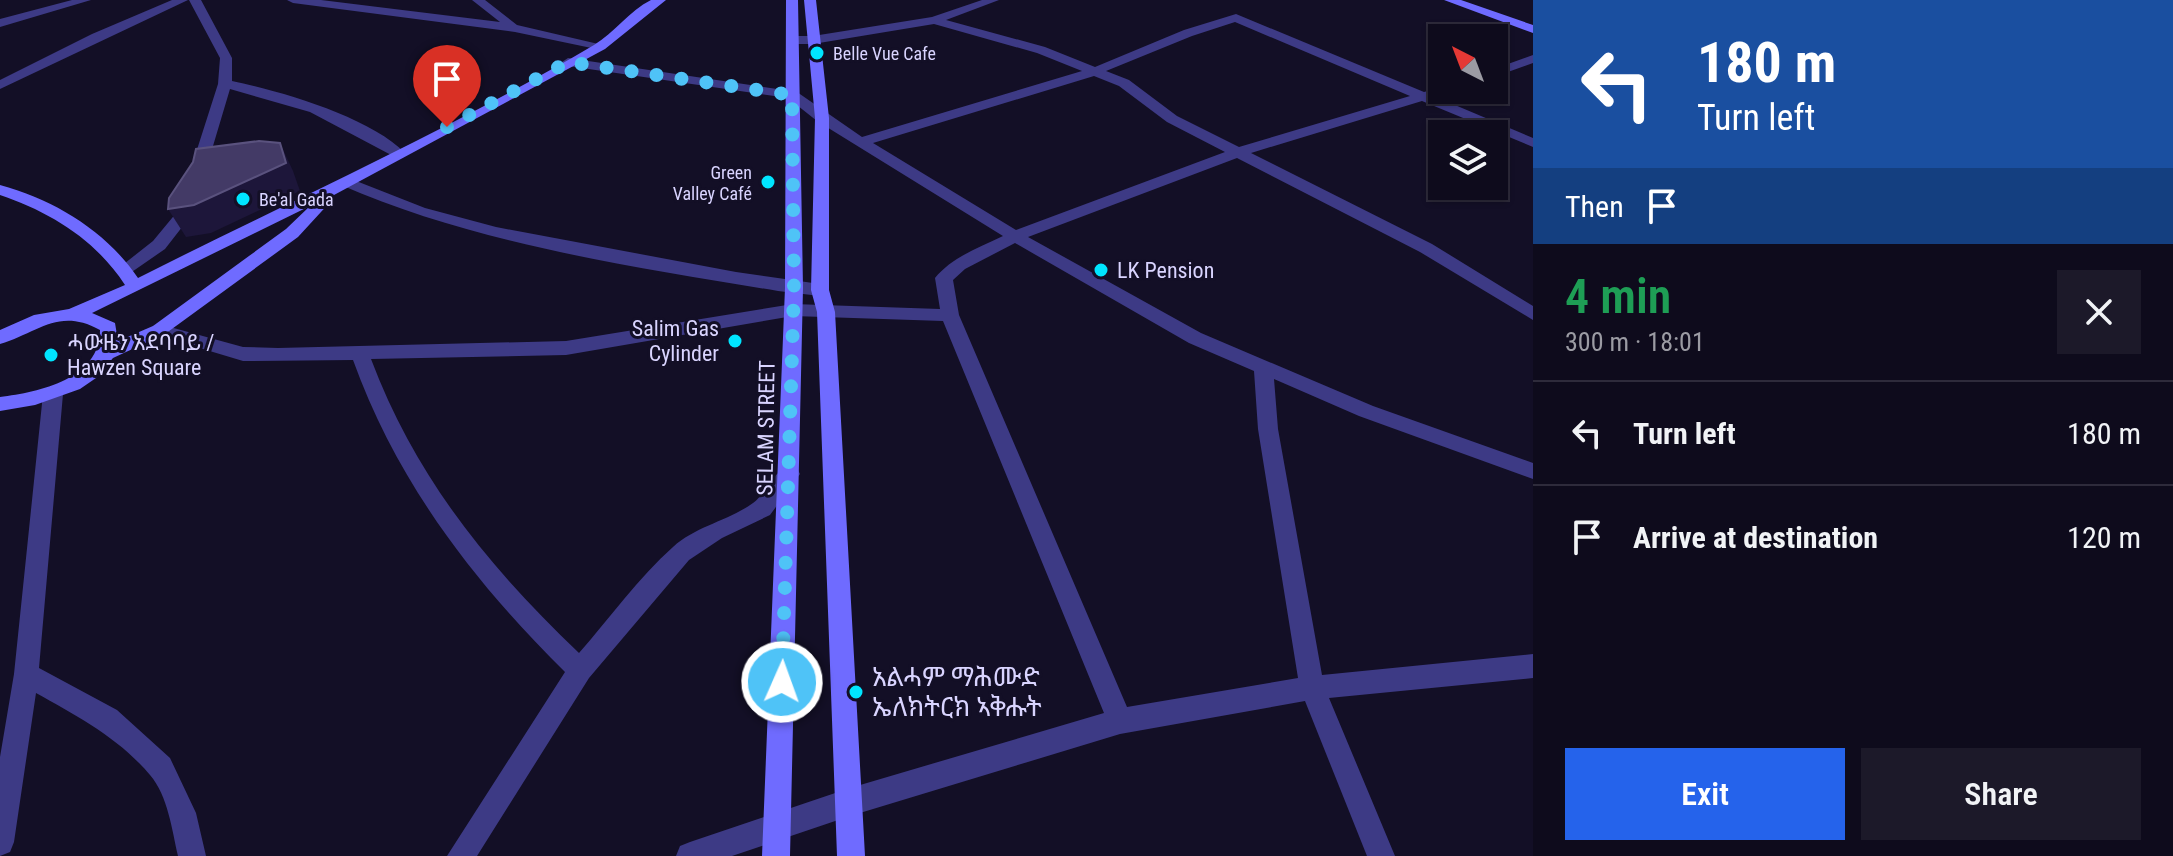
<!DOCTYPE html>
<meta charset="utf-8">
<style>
:root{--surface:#0e0b1c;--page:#1c1929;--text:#f1f3f6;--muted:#9b9ba3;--line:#2e2b3b;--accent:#2563eb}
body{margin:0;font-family:"Roboto Condensed","Noto Sans Ethiopic",sans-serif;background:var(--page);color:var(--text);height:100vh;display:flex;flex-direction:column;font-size:30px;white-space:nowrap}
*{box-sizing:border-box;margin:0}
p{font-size:26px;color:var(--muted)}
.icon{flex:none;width:44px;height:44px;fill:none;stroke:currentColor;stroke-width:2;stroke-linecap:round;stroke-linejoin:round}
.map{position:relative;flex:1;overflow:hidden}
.panel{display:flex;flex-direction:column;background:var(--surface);width:640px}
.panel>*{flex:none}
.guide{background:#1a4fa0;color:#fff;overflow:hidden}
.needle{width:52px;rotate:318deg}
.buttons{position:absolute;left:1428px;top:24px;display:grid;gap:16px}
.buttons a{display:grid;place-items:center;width:80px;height:80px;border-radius:0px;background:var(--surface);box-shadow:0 2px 6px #0004,0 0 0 2px var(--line);font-size:40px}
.pin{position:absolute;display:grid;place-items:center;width:68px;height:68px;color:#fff;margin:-82px -34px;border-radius:50% 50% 50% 0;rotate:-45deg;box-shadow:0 0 8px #0007}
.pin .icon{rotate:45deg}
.me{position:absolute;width:88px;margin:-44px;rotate:2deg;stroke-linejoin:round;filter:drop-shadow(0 0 6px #0008)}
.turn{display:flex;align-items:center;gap:28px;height:168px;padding:0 32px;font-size:36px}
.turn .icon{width:104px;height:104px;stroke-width:2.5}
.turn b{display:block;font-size:56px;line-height:68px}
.then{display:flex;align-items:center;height:76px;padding:0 32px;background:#0003;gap:16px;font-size:30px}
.round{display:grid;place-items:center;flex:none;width:84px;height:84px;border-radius:0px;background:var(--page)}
.headline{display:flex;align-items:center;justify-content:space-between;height:136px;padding:0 32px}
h1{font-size:48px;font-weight:600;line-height:60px;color:#1e9e55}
.primary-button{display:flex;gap:16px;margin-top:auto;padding:16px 32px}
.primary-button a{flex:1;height:92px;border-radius:0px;background:var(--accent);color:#fff;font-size:32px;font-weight:600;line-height:92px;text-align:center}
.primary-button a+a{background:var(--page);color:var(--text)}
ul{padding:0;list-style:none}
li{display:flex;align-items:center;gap:24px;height:104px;padding:0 32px;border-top:2px solid var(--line)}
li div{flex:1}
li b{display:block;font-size:30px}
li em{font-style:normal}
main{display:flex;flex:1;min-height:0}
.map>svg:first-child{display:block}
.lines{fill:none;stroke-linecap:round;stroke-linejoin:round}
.street{fill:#3d3a85;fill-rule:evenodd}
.secondary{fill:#6f6bff;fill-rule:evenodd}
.shaded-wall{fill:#1d163a}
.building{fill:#433a66;stroke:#5a527e;stroke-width:2}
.route{stroke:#4fc3f7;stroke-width:14;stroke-dasharray:0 25.2}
.poi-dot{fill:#00e5ff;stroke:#130f26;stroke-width:3}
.labels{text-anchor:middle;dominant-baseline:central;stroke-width:6;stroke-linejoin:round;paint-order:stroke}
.far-poi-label{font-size:18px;fill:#d9d4ff;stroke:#130f26;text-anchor:start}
.poi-label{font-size:22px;fill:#d9d4ff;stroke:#130f26;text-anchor:start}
.street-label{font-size:22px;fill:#d9d4ff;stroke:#130f26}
.near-poi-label{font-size:26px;fill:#d9d4ff;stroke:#130f26;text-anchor:start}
</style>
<main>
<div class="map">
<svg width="1533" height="856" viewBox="0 0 1533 856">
<rect width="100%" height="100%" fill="#130f26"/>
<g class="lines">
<path class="street" d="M72,0H91L0,27V19Z
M172,0H188L0,89V80L92,34Z
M189,0H201L232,58V81C281,91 370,117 405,153L403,156H393L310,112L230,89L193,213L165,249L126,276L120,275L118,271L120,267L153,241L177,212L218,84L220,58Z
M287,0H321L500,22L472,0H485L517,25L607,46L601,50L515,32L293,3Z
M982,0H999L946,20L1045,47L1095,67L1184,30L1236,14L1424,92L1442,87V90H1452L1436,97L1533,138V147L1422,101L1251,153L1432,244L1533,306V320L1420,252L1237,158L1028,237L1201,333L1373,406L1533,463V479L1359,416L1274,379L1278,429L1322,675L1533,654V678L1329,698L1395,856H1367L1305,701L1120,734L850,816L732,856H676L680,846L690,842L850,788L1104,713L943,321L793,316L566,355L371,359C416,478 488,566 579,653C609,619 639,577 673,547C696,526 728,521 753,503C768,493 776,461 797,468L800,474L770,515L722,538L689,560L589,678L477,856H447L565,672C473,581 397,482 353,360L243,361L153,334L150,330L153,326L159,324L243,347L278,348L566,341L793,304L940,309L935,278C952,257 980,247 1003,236L817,121L788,98L568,66L562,62L568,58L797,92L862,137L1082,71L1037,53L934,24L813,44H794L788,40L794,36H813L932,17ZM1235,22L1410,96L1239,147L1177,116L1129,80L1106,71L1192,36ZM1094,76L1119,86L1167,122L1225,152L1016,230L873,143ZM1015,243L1189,343L1254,371L1258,429L1298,678L1127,707L959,315L953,280L965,269Z
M1533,55V63L1494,77V69Z
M346,177L425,208L496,227L736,272L820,284L829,290L820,296L778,291C633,267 476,244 341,185L338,182Z
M53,387L63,394L39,668L117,710L170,758L196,813L206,856H178C172,830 168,796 150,775C119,738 77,716 36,693L14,842L10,852L0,856V757L14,674L43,394Z"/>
<path class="secondary" d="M651,0H666L605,49L334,195L332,200L298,237L165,334L113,358L96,378L80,389L35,405L0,411V397C40,392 100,379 100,330C58,307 38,333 0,344V330L34,315L69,309L125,285C95,239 50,212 0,195V185C55,200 106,231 138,278C290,201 446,132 594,45C614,33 629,11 651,0ZM310,206L286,229L153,326L118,341L115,323L92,313Z
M786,0H798L803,288L790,856H762L785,288Z
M804,0H816L829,118V290L835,312L865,856H837L817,312L811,290L815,118Z
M1444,0H1461L1533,25V33Z"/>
</g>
<path class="shaded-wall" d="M280,143L293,171L300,191L211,233L186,237L168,209Z"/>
<path class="building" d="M259,141L280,143L286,163L194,205L168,209L169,198L193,162L196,149Z"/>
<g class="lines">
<path class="route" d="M447,127L568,62L792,95L794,288L782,682"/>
</g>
<g class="poi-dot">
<circle cx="817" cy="53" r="8"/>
<circle cx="768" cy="182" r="8"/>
<circle cx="243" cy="199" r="8"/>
<circle cx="1101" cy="270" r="8"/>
<circle cx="735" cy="341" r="8"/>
<circle cx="51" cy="355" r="8"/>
<circle cx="856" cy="692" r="8"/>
</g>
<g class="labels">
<g class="far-poi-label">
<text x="833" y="53">Belle Vue Cafe</text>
<text x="752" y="172" text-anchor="end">Green<tspan x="752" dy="21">Valley Café</tspan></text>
<text x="259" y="199">Be'al Gada</text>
</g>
<g class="poi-label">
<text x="1117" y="270">LK Pension</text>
<text x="719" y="328" text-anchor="end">Salim Gas<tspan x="719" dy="25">Cylinder</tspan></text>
<text x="67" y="342">ሓውዜን አደባባይ /<tspan x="67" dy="25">Hawzen Square</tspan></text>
</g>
<g class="street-label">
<text transform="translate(766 428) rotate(-89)">SELAM STREET</text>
</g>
<g class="near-poi-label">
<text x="872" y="677">አልሓም ማሕሙድ<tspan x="872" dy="30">ኤለክትርክ ኣቅሑት</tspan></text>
</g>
</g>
</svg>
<div class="buttons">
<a><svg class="needle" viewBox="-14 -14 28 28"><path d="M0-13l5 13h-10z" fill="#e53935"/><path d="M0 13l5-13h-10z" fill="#9b9ba3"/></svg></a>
<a><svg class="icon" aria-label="layers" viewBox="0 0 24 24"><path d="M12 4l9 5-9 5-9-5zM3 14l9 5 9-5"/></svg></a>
</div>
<div class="pin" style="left:447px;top:127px;background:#d93025"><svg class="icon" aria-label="arrive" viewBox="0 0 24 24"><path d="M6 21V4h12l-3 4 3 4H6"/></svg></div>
<svg class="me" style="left:782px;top:682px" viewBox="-20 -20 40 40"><circle r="17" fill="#4fc3f7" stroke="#fff" stroke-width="3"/><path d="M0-11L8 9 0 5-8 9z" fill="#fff"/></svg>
</div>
<section class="panel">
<div class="guide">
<div class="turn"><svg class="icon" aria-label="left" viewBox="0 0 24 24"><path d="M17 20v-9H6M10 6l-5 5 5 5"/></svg><div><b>180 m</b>Turn left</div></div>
<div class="then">Then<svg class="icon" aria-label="arrive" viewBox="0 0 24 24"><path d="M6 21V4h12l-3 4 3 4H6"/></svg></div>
</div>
<div class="headline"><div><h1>4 min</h1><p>300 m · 18:01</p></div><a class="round"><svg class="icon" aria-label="close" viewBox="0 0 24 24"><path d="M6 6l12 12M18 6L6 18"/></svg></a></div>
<ul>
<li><svg class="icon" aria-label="left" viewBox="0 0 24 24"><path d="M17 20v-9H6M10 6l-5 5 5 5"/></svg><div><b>Turn left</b></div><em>180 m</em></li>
<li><svg class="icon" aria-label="arrive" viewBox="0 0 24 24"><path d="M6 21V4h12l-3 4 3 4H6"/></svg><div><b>Arrive at destination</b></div><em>120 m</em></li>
</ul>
<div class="primary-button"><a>Exit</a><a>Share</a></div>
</section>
</main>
